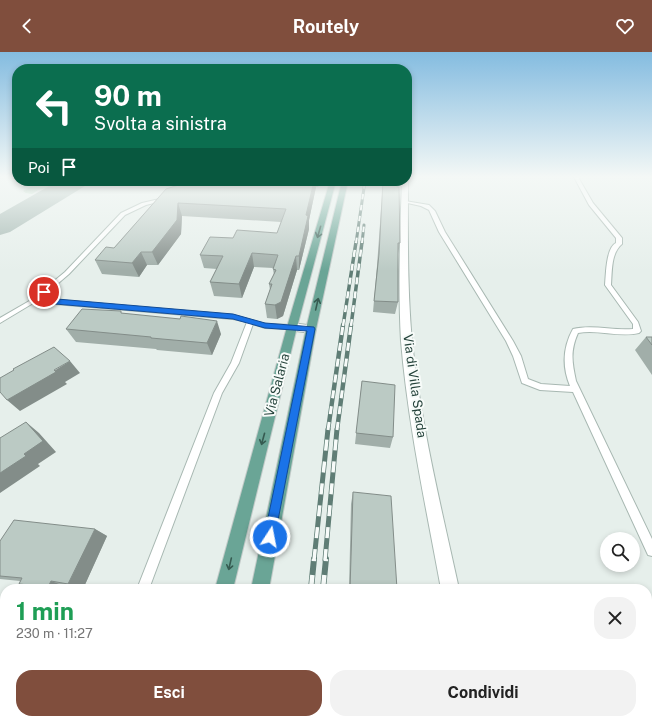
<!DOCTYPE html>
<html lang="it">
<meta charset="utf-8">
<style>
:root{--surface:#fff;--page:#f2f2f2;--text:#222;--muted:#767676;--accent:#804e3d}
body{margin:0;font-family:"Public Sans",sans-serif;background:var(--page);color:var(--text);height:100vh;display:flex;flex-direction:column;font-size:15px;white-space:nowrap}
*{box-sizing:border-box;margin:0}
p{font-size:13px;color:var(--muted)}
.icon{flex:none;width:22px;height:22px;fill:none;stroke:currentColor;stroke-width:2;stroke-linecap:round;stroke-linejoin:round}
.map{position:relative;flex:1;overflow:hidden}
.details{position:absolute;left:0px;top:532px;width:652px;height:140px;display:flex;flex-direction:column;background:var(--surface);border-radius:16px 16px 0 0;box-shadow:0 2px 6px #0003}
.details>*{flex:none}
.hud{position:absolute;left:12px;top:12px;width:400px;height:122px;border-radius:16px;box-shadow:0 2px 6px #0003;background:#0b6e4f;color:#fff;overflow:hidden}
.controls{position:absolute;left:600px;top:480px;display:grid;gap:8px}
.controls a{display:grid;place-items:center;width:40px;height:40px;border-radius:50%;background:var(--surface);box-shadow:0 2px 6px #0003;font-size:20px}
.pin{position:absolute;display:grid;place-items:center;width:34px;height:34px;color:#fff;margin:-17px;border:2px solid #fff;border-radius:50%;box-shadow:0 1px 4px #0007}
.me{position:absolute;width:44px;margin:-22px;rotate:11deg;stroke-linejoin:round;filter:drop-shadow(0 0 3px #0008)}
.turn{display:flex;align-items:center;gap:14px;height:84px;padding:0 16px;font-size:18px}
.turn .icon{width:52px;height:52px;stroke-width:2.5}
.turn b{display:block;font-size:28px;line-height:34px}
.then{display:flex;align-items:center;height:38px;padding:0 16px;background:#0003;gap:8px;font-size:15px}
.round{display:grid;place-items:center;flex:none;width:42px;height:42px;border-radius:16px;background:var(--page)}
.summary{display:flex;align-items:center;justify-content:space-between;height:68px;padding:0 16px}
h1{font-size:24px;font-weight:700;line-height:30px;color:#1e9e55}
.cta{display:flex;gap:8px;margin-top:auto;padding:8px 16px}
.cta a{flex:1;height:46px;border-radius:16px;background:var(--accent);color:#fff;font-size:16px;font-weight:700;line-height:46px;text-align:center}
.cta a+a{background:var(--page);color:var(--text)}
header{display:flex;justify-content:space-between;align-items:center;height:52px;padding:0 16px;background:var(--accent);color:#fff;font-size:18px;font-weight:700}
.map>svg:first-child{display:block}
.green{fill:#bfe0c8}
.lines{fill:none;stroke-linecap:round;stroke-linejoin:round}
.taxiway{fill:#a2b6b0;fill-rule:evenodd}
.service-casing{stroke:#a8b8b2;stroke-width:2}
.minor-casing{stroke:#a8b8b2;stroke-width:2}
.primary-casing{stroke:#c2cac8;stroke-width:2}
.service{fill:#fff;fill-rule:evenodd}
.minor{fill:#fff;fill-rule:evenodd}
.primary{fill:#6aa596;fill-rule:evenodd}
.rail-far4-casing{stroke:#5f7d75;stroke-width:3}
.rail-far3-casing{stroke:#5f7d75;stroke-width:3.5}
.rail-far2-casing{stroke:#5f7d75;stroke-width:4.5}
.rail-far1-casing{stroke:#5f7d75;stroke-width:5}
.rail-casing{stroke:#5f7d75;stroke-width:6}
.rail-far4{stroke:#f7fbf9;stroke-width:2;stroke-dasharray:5.5;stroke-linecap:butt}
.rail-far3{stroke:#f7fbf9;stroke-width:2.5;stroke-dasharray:7;stroke-linecap:butt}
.rail-far2{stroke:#f7fbf9;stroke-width:3;stroke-dasharray:8;stroke-linecap:butt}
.rail-far1{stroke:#f7fbf9;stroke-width:3.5;stroke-dasharray:11;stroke-linecap:butt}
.rail{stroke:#f7fbf9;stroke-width:4.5;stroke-dasharray:14;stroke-linecap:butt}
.wall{fill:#a1aea9}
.shaded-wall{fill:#838d89}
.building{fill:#bbcac4;stroke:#838d89}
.oneway{stroke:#365b51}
.route{fill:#1a73e8;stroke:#114b97}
.labels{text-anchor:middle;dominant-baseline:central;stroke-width:4;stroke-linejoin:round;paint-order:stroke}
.street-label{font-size:13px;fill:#24423a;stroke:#f7fbf9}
</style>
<header><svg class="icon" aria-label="back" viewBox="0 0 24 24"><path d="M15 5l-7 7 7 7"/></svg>Routely<svg class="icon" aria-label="heart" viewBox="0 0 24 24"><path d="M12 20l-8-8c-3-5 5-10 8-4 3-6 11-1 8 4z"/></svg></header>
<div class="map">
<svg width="652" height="672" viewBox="0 0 652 672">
<rect width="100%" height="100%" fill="#e6efeb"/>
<path class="green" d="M41,129H66L59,133L38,138L32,142L26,141L23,139Z"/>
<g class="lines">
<path class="taxiway" d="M58,129H88L85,134L10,180L0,183V162Z"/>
<defs>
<path id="service" d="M574,125H578L593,151L622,186V192C611,201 612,219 611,233L638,270L641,279L639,281C619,286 598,277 578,281C570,299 572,310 576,329L652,487V504L648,503L573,340L540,338L522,331L513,304L506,289L439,180L429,158L421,154L403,150L405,149L429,153L435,159L445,180L513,289L521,304L528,327L541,332L570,334C562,315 563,295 573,277C593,272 613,279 633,277V272L605,233C606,222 606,196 616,191V186L589,153Z
M179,129H183L174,141H170V139Z
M164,146H166V148L146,153L125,163L69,222L48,240L57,248L233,263L266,272L292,273L295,275L292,277L265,276L253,272L239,311L222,341L149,537H137L214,341L231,311L247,270L233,267L55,252L44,243L35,250L0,271V266L31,248L65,220L121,161L142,151Z
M87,667H101L99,672H85Z"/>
<path id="minor" d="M407,127L408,129C408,182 407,236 412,290C421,373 441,455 459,537H441C426,455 408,373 401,289C398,236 400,182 402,129H407Z
M292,271L315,274L316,277L315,280L311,281L288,278L287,275L288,272Z
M464,667H484L485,672H465Z"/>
<path id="primary" d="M330,129H336L297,275L233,537H215L287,275Z
M342,129H348L316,277L269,537H251L306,277Z
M183,667H203L202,672H182Z
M224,667H244L243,672H223Z"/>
</defs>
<use href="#service" class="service-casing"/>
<use href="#minor" class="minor-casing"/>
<use href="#primary" class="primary-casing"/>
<use href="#service" class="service"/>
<use href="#minor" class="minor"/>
<use href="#primary" class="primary"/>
<defs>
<path id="rail-far4" d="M356,191L365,129
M362,191L364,173"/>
<path id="rail-far3" d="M343,274L356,190
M351,274L362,190"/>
<path id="rail-far2" d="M328,378L343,273
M337,378L351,273"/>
<path id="rail-far1" d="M314,508L328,377
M325,508L337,377"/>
<path id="rail" d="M311,537L314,507
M323,537L326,507
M316,667V672
M301,672L302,667"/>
</defs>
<use href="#rail-far4" class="rail-far4-casing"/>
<use href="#rail-far3" class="rail-far3-casing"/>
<use href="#rail-far2" class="rail-far2-casing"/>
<use href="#rail-far1" class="rail-far1-casing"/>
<use href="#rail" class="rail-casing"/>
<use href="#rail-far4" class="rail-far4"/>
<use href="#rail-far3" class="rail-far3"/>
<use href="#rail-far2" class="rail-far2"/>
<use href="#rail-far1" class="rail-far1"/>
<use href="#rail" class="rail"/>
</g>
<path class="wall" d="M228,129H320L318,135H316L309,168V177L299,218H297L283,264L277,267L267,266L265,252L270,238L269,232L274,223L273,217V216L254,215L242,246L214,244L210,230L217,217L204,216L200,203L233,186L277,181L281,170L182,164L181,182L158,213H147L139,225L102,222L95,208L114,196L166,137L226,132Z
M383,129H398L400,191L398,202V250L395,262L373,260L377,214Z
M123,261L221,282L212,303L157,298L156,297L76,290L66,277Z
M646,285H652V323L635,298Z
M362,329L393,385L390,396L355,392Z
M353,440L397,537H349L351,452Z
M95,477L107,484L83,537L67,535L66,537H37L19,532L20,529L0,527V489Z
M345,667H397V672H345Z"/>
<path class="shaded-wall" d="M314,129H316V135L309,168V177L299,218V204L306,163Z
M318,129H320L318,135Z
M178,151L182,164L181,182L158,213L152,200Z
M141,200L147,213L139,225L132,211Z
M252,201L254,215L242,246L239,232Z
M296,204L297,218L283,264L277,267L275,253Z
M217,269L221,282L212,303L207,291Z
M70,309L80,321L65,330L67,332L20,359L7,348Z
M26,370L39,381L56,400L38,412L40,414L0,441V421L24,402Z
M95,477L107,484L83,537L68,532Z
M51,529L67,535L66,537H53L48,535Z"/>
<path class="building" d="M228,129H314L306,163L308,164L299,204H296L281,250L275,253L265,252L272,232H269L276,218L273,217L278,203L252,201L239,232L210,230L223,204L200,203L210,185L233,186L237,178L277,181L286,157L178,151L177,168L152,200H141L132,211L95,208L106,195L114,196L166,137L188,130L226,132Z
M383,129H398L397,135H399L400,191H398V250L374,249L379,202Z
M82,257L121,259V261L180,267L181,264L217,269L207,291L151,286V285L66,277Z
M646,285H652V293Z
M54,295L70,309L54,318L56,320L7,348L0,340V326L14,318L13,317Z
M362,329L395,333L393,385L356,381Z
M26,370L43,389L24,402L26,404L0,421V386Z
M353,440L391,444L397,537H350Z
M14,468L95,477L68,532L51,529L48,535L19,532L22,526L0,524V489Z
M347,667H397V672H347Z"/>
<defs><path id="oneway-shaft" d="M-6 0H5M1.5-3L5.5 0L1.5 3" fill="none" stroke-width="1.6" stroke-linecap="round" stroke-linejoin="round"/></defs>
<g class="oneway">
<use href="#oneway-shaft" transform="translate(319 180) rotate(106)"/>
<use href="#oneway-shaft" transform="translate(317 252) rotate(-77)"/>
<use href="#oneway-shaft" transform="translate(263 387) rotate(105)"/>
<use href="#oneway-shaft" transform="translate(230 512) rotate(103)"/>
</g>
<linearGradient id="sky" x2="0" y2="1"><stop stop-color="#84bce0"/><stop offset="0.57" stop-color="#f4f8f6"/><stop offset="1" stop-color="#f4f8f6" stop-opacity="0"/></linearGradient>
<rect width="652" height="219" fill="url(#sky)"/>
<path class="route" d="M42,238H47L57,247L233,262L265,271L314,275L315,277L274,489L270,491L266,489L264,485L307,279L265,276L233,267L55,252L42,242Z"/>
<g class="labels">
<g class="street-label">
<text transform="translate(277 333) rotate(-75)">Via Salaria</text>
<text transform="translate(415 334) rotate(82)">Via di Villa Spada</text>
</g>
</g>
</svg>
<div class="controls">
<a><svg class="icon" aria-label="search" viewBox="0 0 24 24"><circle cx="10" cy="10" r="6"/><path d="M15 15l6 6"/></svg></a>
</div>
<div class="pin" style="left:44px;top:240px;background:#d93025"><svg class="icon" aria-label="arrive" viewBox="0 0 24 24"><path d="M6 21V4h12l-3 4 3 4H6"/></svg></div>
<svg class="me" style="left:270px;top:485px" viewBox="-20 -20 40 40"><circle r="17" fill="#1a73e8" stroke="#fff" stroke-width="3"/><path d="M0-11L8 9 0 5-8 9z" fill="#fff"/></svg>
<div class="hud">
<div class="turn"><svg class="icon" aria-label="left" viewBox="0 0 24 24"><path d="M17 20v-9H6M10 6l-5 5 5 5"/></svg><div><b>90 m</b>Svolta a sinistra</div></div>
<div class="then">Poi<svg class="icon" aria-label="arrive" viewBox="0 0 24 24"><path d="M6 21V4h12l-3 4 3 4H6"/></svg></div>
</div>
<section class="details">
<div class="summary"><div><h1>1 min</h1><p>230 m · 11:27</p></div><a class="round"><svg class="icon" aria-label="close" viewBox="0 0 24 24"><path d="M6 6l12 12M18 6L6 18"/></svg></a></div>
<div class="cta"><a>Esci</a><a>Condividi</a></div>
</section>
</div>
